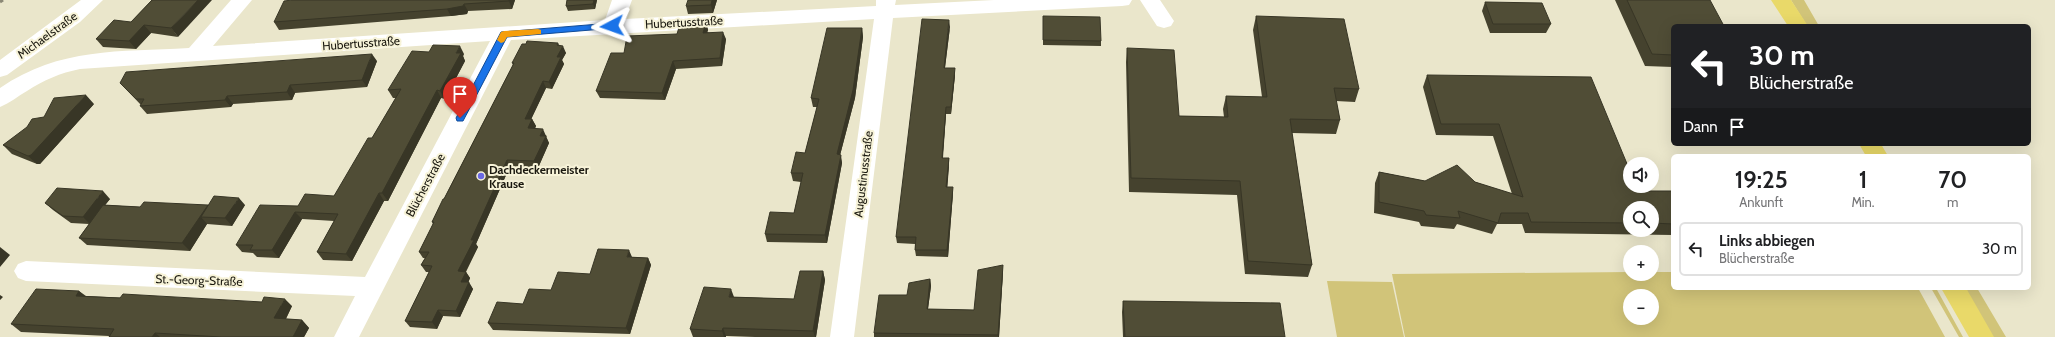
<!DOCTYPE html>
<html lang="de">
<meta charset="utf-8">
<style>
:root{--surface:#fff;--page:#f2f2f2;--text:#202124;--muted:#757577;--line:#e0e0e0}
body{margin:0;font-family:Cabin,sans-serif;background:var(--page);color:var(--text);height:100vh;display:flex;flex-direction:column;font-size:15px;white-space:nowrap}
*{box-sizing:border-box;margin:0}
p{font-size:13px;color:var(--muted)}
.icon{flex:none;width:22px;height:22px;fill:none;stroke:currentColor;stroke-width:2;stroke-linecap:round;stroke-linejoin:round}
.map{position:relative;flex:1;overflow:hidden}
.panel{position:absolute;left:1671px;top:154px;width:360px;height:136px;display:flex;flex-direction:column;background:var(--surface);border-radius:6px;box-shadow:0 4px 16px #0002}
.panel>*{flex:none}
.banner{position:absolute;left:1671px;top:24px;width:360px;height:122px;border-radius:6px;box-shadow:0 4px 16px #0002;background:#202124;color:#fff;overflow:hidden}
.fabs{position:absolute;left:1623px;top:157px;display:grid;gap:8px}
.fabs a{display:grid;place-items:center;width:36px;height:36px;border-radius:50%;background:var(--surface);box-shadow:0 4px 16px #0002;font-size:20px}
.pin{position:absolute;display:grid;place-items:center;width:34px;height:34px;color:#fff;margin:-41px -17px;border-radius:50% 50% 50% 0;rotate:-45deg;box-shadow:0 0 4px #0007}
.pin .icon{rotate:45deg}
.me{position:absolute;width:44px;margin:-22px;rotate:266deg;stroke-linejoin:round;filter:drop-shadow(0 0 3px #0008)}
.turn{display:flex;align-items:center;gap:14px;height:84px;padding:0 12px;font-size:18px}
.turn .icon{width:52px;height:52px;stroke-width:2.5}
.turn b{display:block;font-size:28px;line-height:34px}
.then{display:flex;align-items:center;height:38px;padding:0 12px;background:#0003;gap:8px;font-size:15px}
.eta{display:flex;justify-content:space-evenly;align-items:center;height:68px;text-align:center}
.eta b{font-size:24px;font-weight:600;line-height:28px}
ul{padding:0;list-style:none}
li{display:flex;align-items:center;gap:12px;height:54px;margin:0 8px 6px;padding:0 4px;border:2px solid var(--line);border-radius:6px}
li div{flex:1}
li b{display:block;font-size:15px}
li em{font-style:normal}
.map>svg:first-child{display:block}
.green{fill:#d1c479;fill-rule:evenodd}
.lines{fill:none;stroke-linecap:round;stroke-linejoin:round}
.minor{fill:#fff;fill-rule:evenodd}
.major{fill:#e9d969;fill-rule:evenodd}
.rail{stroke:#8b8876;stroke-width:3;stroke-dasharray:8 4;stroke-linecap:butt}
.wall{fill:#45422e;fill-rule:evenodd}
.shaded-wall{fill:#383626}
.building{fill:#504d36;stroke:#383626}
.route{fill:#1a73e8;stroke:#114b97}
.slow{fill:#f59e0b}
.poi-dot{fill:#6a69e3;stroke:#f7f3d8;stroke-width:1.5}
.labels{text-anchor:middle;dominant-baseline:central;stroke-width:4;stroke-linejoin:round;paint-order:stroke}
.street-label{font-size:12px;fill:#1a180f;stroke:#f7f3d8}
.poi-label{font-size:12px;font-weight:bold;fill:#1a180f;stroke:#f7f3d8;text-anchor:start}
</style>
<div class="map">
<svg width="2055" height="337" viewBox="0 0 2055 337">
<rect width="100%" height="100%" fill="#eae6cb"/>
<path class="green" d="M1791,0H1804L1819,26H1807Z
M1630,272V274H1652V272H1673V288H1918L1945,337H1405L1392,274ZM1630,296H1652V318H1630Z
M1327,281L1392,282L1404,337H1337Z
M1931,288H1936L1963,337H1959Z
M1964,288H1977L2006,337H1992Z"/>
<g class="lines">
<path class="minor" d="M81,0H103L80,22L7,75L0,77V60Z
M231,0H252L213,46L605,20L612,0H632L625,19L876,6V0H896L895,5L994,0H1132L1129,5L1122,6L893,18L854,337H830L874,19L511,40L359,337H334L355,296L26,281L18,278L14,271L18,264L26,261L365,277L490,41L80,69C60,73 44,80 27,91C18,96 10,103 0,107V88C60,47 119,52 189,48Z
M1140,0H1160L1174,21L1171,26L1164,28L1157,26Z"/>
<path class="major" d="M1771,0H1791L1808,26H1788Z
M1859,144H1881L1888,156H1866Z
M1941,288H1966L1994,337H1969Z"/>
<path class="rail" d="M0,2L3,0"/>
</g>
<path class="wall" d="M152,0L178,37L151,33L136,49L103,47L96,39L131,22Z
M292,0H515L512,9L468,11L467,14L451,16L279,30L274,22Z
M567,0H597L595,9L568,11L566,6Z
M717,0L713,13L688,14L686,6Z
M1615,0H1710L1673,26V67L1645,66Z
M1485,2L1551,24L1546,33H1490L1482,11Z
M1043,16L1101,41V46L1043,45Z
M1256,16L1359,89L1355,102L1336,101L1340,120L1336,134L1292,133L1312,265L1308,277L1245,274L1237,195L1129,192L1126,62L1127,48L1179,116L1224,117L1223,109L1226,96L1262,97L1253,30Z
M706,22L708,30L707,32L726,39L722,66L676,69L665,100L600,98L596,91L624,53L677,34Z
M950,27L945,68L955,75L951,114H946L943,158H949V165L947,187L953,193L948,257L916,256L915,250V244L897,243L896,237Z
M862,28L863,37L855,98L840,155L842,163L827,243L767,242L765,234L794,213L801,182L793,181L791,173L805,153L817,107H813L811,98Z
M559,45L566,53L562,60L564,64L552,89L546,88L531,119H532L536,126L535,129L547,136L546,137L549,143L538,168L510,166L476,244L478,247L466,272L470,278L468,282L473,289L460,317L443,316L437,329L410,327L405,321L429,272H426L421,265L425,258H423L419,252L433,224L432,222L513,65L512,63Z
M464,54L463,56L465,61L445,99L441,98L388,201H384L352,261L323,260L317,252L334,221L302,219L279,258L257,257L253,253L242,252L236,245L298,206L334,196L372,138L396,98H393L388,90Z
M377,61L367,87L295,93L292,100L233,104L231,107L147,114L140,106L141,105L120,83Z
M1427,75L1638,191H1673V235L1525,233L1522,224H1497L1492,234L1457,224L1454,229L1421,226L1419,222L1374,213L1375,183L1379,172L1425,181L1475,182L1512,194L1493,136L1436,135L1423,87ZM1630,208H1652V230H1630Z
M94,104L40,164H37L12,154L3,145L44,117Z
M110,199L105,205L140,207L208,205H245L232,226L207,224L190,251L87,245L79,238L89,224L71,223L53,210L45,203Z
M632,257L648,258L651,265L630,334L493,330L488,323L523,304L551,290L590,274Z
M823,271L825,280L816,337H755L726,336V337H693L690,329L734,297L794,299Z
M1003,272L999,337H874V333L907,295L930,279L931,286L928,309L974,310Z
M79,291L86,296L292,306L286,319L302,320L309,328L304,337H109V336L21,332L11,324Z
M1123,301L1285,337H1123L1122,312Z"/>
<path class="shaded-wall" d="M198,0H212L178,37L171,28Z
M509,0H515L512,9L509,1Z
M594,0H597L595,9L593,4Z
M712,0H717L713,13L711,5Z
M464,4L468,11L467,14L451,16L447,9Z
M949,20L950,27L944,75V68Z
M706,22L708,30L705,40L703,33Z
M144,25L151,33L136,49L129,41Z
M862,28L863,37L855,98L838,163L837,154Z
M723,32L726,39L722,66L720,58Z
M558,43L561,49L563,46L566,53L562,60L564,64L552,89L549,82L557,45Z
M460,46L464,54L463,56L465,61L445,99L440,91L456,53Z
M372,54L377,61L367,87L362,80Z
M673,61L676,69L665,100L662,93Z
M955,68V75L951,114V107Z
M543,81L546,88L528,126L525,119Z
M290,85L295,93L292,100L287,92Z
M437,90L441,98L388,201L382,193Z
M86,95L94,104L40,164H37L28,156Z
M227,96L233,104L231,107L225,100Z
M946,107V114L942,165V158Z
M532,119L536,126L531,135L528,128Z
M543,129L549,143L538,168L534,161L540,136Z
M841,155L842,163L827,243L825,235Z
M949,158V165L947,193L946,187Z
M507,160L510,166L476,244L478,247L462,278L458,271L471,240Z
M953,187V193L948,257L947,250Z
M103,191L110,199L90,224L83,217Z
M379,193L384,201L352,261L346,254Z
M239,198L245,205L232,226L225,218Z
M208,205L201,217L207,224L190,251L182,243Z
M295,212L302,219L279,258L272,250Z
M0,247L10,255L0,267Z
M629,250L632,257H627Z
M648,258L651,265L630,334L626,328Z
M1003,265V272L999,337H998Z
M823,271L825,280L816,337H815L813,331Z
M466,272L470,278L466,289L461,282Z
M930,279L931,286L927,316V309Z
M469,282L473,289L460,317L456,311Z
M731,289L734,297L732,306L729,297Z
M79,291L88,299L76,296Z
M0,295L3,297L0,300Z
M285,299L292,306L282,326L274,318Z
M438,310L443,316L437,329L432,322Z
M302,320L309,328L304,337H293Z
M723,328L726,336V337H724L722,331Z
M155,333L160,337H152Z"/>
<path class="building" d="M152,0H198L171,28L144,25L129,41L96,39L114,20L131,22Z
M292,0H509V1L464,4L463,6L447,9L274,22L284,1Z
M567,0H594L593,4L566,6Z
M688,0H712L711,5L686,6Z
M1627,0H1710L1724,26H1673V55L1652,54Z
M1485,2L1542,3L1551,24H1493Z
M1043,16L1100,17L1101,41L1043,40Z
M1256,16L1344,19L1359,89L1334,88L1340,120L1290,119L1312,265L1248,261L1240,181L1131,178L1127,48L1174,50L1179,116L1228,117L1226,96L1267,97Z
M922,19L949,20L944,68H955L951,107H946L942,158H949L946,187H953L947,250H915L916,237H896Z
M706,22L703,33L723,32L720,58L673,61L662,93L596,91L611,53H624L627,36L677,34L680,24Z
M827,28H862L853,90L837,154L841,155L825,235L765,234L770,212L794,213L803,173H791L796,152L805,153L819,99L811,98Z
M527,41L558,43L557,45L563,46L557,57H561L549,82L543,81L525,119H532L528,128L543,129L540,136H546L534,161L507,160L471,240H474L458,271L466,272L461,282H469L456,311L438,310L432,322L405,321L432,266L421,265L429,252H419L434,222H432L443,199H444L514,63H512L522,44H526Z
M433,45L460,46L456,53H461L440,91L437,90L382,193H379L346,254L317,252L338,214L295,212L272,250H250L253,245H236L260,205L298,206L305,194L334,196L368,138H372L401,89L388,90L412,51L429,52Z
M372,54L362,80L290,85L287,92L227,96L225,100L140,106L144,99H136L120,83L126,72Z
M1427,75L1591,77L1630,171V186H1636L1638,191H1673V224L1652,223V208H1630V223L1531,222L1528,213H1501L1498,223L1458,211L1460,218L1426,215L1424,211L1379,202V172L1425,181L1457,165L1475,182L1523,197L1499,124H1441Z
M86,95L31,155L28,156L3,145L27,127L32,119L44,117L54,98Z
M57,188L103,191L83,217L63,216L45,203Z
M214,196L239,198L225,218L201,217Z
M144,202L208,205L182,243L79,238L103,205L140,207Z
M598,249L629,250L627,257L648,258L626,328L488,323L497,302L523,304L529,289L551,290L558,272L590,274Z
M1003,265L998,335L874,333L879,295H907L909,283L930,279L927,309L974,310L978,270Z
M800,271H823L813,331L723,328L722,331L690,329L704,287L731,289L729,297L794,299Z
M36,289L79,291L76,296L120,298L123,294L262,302L264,297L285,299L274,318L302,320L293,337H221L155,333L152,337H109L114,329L11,324Z
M1123,301L1280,303L1285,337H1125Z"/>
<path class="route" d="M612,23L615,24V28L507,37L463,121H457L456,118L501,32Z"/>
<path class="slow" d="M538,29L541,30V34L507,37L504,42L501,43L497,40L501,32L504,31Z"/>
<circle class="poi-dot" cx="481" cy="176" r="4"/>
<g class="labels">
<g class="street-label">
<text transform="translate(684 22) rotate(-3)">Hubertusstraße</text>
<text transform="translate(47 35) rotate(-36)">Michaelstraße</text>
<text transform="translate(361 43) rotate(-4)">Hubertusstraße</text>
<text transform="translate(863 174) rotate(-83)">Augustinusstraße</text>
<text transform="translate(425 185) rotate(-62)">Blücherstraße</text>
<text transform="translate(199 280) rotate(2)">St.-Georg-Straße</text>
</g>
<g class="poi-label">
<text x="489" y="169">Dachdeckermeister<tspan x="489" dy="14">Krause</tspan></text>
</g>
</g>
</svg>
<div class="fabs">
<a><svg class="icon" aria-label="sound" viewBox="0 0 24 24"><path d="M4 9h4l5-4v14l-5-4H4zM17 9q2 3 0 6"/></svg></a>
<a><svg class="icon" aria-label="search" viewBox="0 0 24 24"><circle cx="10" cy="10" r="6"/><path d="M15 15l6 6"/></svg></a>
<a>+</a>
<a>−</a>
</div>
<div class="pin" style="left:460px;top:118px;background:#d93025"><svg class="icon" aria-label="arrive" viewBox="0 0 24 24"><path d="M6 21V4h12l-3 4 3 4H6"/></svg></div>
<svg class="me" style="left:612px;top:26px" viewBox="-20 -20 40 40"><path d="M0-17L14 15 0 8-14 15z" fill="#1a73e8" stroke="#fff" stroke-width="4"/></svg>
<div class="banner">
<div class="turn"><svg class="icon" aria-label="left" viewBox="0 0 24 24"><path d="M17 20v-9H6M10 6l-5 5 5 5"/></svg><div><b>30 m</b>Blücherstraße</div></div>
<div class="then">Dann<svg class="icon" aria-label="arrive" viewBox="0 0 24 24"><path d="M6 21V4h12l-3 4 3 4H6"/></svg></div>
</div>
<section class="panel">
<div class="eta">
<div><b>19:25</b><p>Ankunft</p></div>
<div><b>1</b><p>Min.</p></div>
<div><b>70</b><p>m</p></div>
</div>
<ul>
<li><svg class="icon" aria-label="left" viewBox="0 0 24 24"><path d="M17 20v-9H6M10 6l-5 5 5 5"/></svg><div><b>Links abbiegen</b><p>Blücherstraße</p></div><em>30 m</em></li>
</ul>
</section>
</div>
